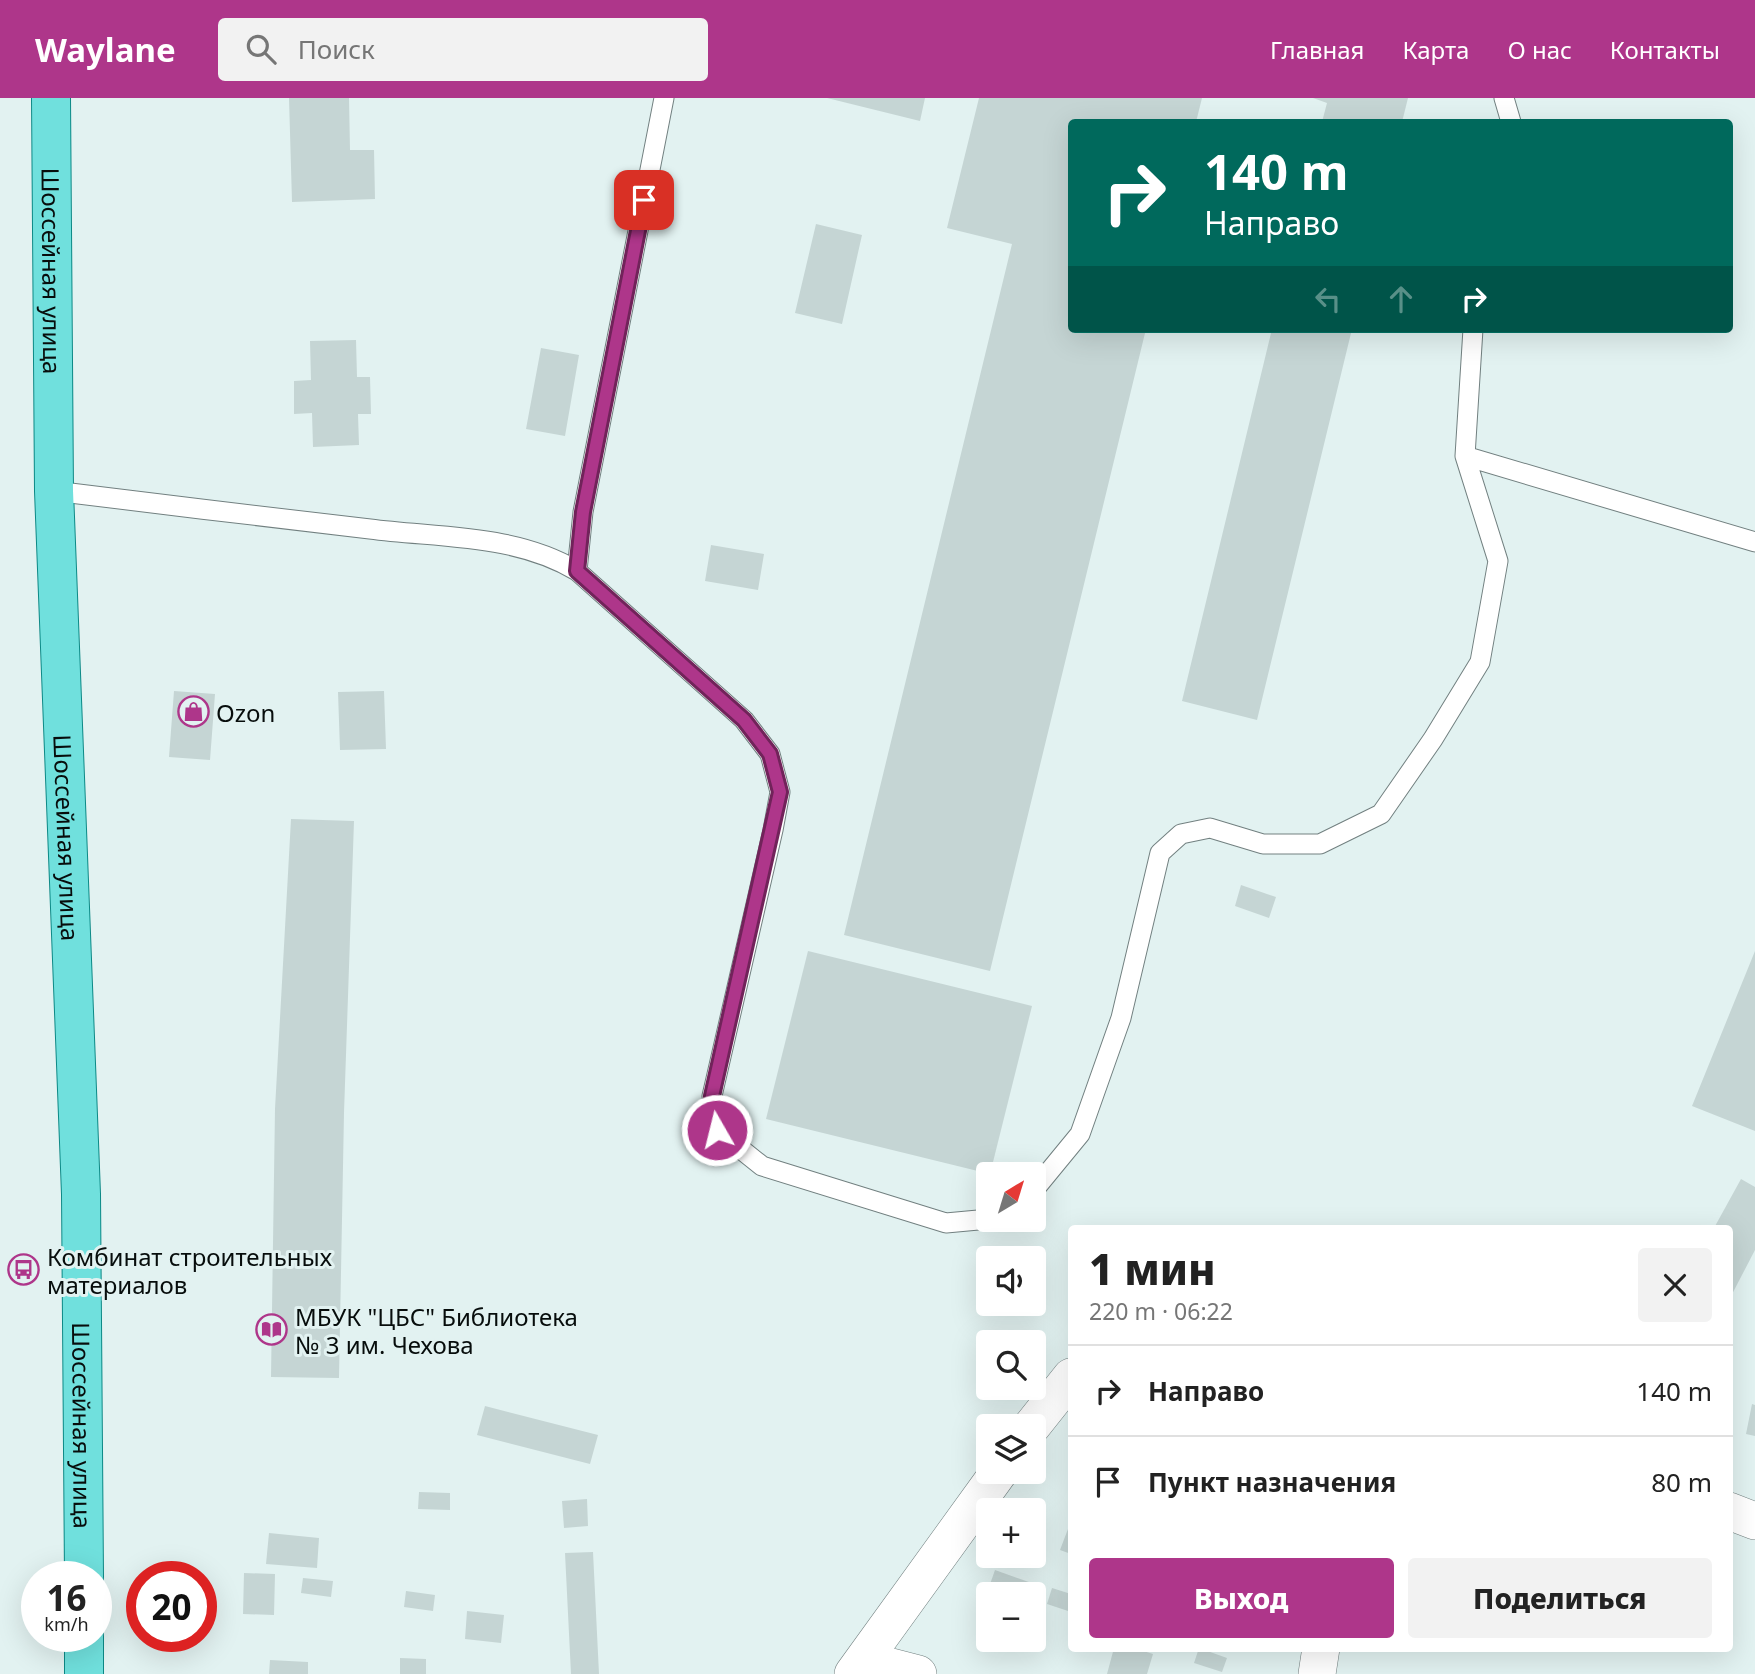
<!DOCTYPE html>
<html lang="ru">
<meta charset="utf-8">
<style>
:root{--surface:#fff;--page:#f2f2f2;--text:#222;--muted:#767676;--line:#e0e0e0;--accent:#ae368a}
body{margin:0;font-family:"Noto Sans",sans-serif;background:var(--page);color:var(--text);height:100vh;display:flex;flex-direction:column;font-size:26px;white-space:nowrap}
*{box-sizing:border-box;margin:0}
p{font-size:23px;color:var(--muted)}
.icon{flex:none;width:38px;height:38px;fill:none;stroke:currentColor;stroke-width:2;stroke-linecap:round;stroke-linejoin:round}
.map{position:relative;flex:1;overflow:hidden}
.sheet{position:absolute;left:1068px;top:1127px;width:665px;height:427px;display:flex;flex-direction:column;background:var(--surface);border-radius:7px;box-shadow:0 7px 28px #0002}
.sheet>*{flex:none}
.top-card{position:absolute;left:1068px;top:21px;width:665px;height:214px;border-radius:7px;box-shadow:0 7px 28px #0002;background:#00695c;color:#fff;overflow:hidden}
.needle{width:46px;rotate:38deg}
.tools{position:absolute;left:976px;top:1064px;display:grid;gap:14px}
.tools a{display:grid;place-items:center;width:70px;height:70px;border-radius:7px;background:var(--surface);box-shadow:0 7px 28px #0002;font-size:35px}
.speed{position:absolute;left:21px;top:1463px;display:flex;gap:14px;font-size:35px;font-weight:700;text-align:center}
.speed>*{display:grid;place-content:center;width:91px;height:91px;border-radius:50%;background:var(--surface);box-shadow:0 7px 28px #0002;line-height:1}
.speed small{font-size:18px;font-weight:400}
.speed .limit{border:10px solid #d22;background:#fff;color:#111}
.pin{position:absolute;display:grid;place-items:center;width:60px;height:60px;color:#fff;margin:-30px;border-radius:14px;box-shadow:0 4px 10px #0006}
.me{position:absolute;width:77px;margin:-38px;rotate:352deg;stroke-linejoin:round;filter:drop-shadow(0 0 5px #0008)}
.turn{display:flex;align-items:center;gap:24px;height:147px;padding:0 21px;font-size:32px}
.turn .icon{width:91px;height:91px;stroke-width:2.5}
.turn b{display:block;font-size:49px;line-height:60px}
.lanes{display:flex;align-items:center;height:66px;padding:0 21px;background:#0003;justify-content:center;gap:35px;direction:ltr}
.lanes .off{opacity:.35}
.round{display:grid;place-items:center;flex:none;width:74px;height:74px;border-radius:7px;background:var(--page)}
.overview{display:flex;align-items:center;justify-content:space-between;height:119px;padding:0 21px}
h1{font-size:42px;font-weight:800;line-height:52px}
.action{display:flex;gap:14px;margin-top:auto;padding:14px 21px}
.action a{flex:1;height:80px;border-radius:7px;background:var(--accent);color:#fff;font-size:28px;font-weight:800;line-height:80px;text-align:center}
.action a+a{background:var(--page);color:var(--text)}
ul{padding:0;list-style:none}
li{display:flex;align-items:center;gap:21px;height:91px;padding:0 21px;border-top:2px solid var(--line)}
li div{flex:1}
li b{display:block;font-size:26px}
li em{font-style:normal}
header{display:flex;align-items:center;gap:42px;box-sizing:border-box;height:98px;padding:0 35px;background:var(--accent);color:#fff}
header strong{font-size:33px}
nav{display:flex;gap:38px;margin-inline-start:auto;font-size:24px}
.search{width:490px;height:63px;background:var(--page);display:flex;align-items:center;gap:18px;box-sizing:border-box;padding:0 24px;border-radius:7px;color:var(--muted);font-size:26px}
.map>svg:first-child{display:block}
.building{fill:#c5d5d4}
.lines{fill:none;stroke-linecap:round;stroke-linejoin:round}
.lane-casing{stroke:#728080;stroke-width:21}
.street-casing{stroke:#728080;stroke-width:38}
.primary-casing{stroke:#0d8986;stroke-width:40}
.lane{stroke:#fff;stroke-width:19}
.street{stroke:#fff;stroke-width:37}
.primary{stroke:#70e0dd;stroke-width:38}
.route-casing{stroke:#71235a;stroke-width:18}
.route{stroke:#ae368a;stroke-width:12}
.labels{text-anchor:middle;dominant-baseline:central;stroke-width:6;stroke-linejoin:round;paint-order:stroke}
.street-label{font-size:24px;fill:#070d0c;stroke:#e2f2f1}
.poi-label{font-size:24px;fill:#070d0c;stroke:#e2f2f1;text-anchor:start}
</style>
<header>
<strong>Waylane</strong>
<div class="search"><svg class="icon" aria-label="search" viewBox="0 0 24 24"><circle cx="10" cy="10" r="6"/><path d="M15 15l6 6"/></svg>Поиск</div>
<nav><a>Главная</a><a>Карта</a><a>О нас</a><a>Контакты</a></nav>
</header>
<div class="map">
<svg width="1755" height="1576" viewBox="0 0 1755 1576">
<rect width="100%" height="100%" fill="#e2f2f1"/>
<path class="building" d="M289,0H349L350,52H374L375,101L292,104Z
M827,0H925L920,23Z
M979,0H1202L1196,24H1071V231H1146L990,873L844,837L1012,146L947,130Z
M1313,0H1408L1402,24H1322L1327,5Z
M816,126L862,137L842,226L795,215Z
M1272,231H1352L1257,622L1182,603Z
M356,242L357,279H370L371,316H358L359,347L313,349L312,315L294,316V283L311,282L310,243Z
M541,250L579,257L565,338L526,331Z
M711,447L764,456L758,492L705,483Z
M174,593L215,596L210,662L169,659Z
M384,593L386,651L340,652L338,594Z
M291,721L354,723L344,1015L339,1280L271,1279L275,1011Z
M1241,787L1276,799L1269,820L1235,808Z
M808,853L1032,908L990,1076L766,1021Z
M1755,853V1033L1692,1008Z
M1741,1081L1755,1089V1152L1729,1202V1130H1714Z
M1752,1306L1755,1307V1338L1746,1336Z
M485,1308L598,1337L590,1366L477,1337Z
M419,1394L450,1395V1412L418,1411Z
M587,1401L588,1428L564,1430L562,1403Z
M1071,1423V1456L1060,1452Z
M269,1435L319,1440L317,1470L266,1466Z
M593,1454L599,1576H571L565,1455Z
M995,1472L1043,1489L1035,1513L1034,1496H989V1508L983,1506Z
M244,1475L275,1476L274,1517L243,1516Z
M303,1480L333,1483L331,1499L301,1495Z
M1052,1490L1071,1496V1514L1047,1506Z
M406,1493L435,1497L433,1513L404,1509Z
M467,1513L504,1517L501,1545L465,1541Z
M1114,1550H1134L1153,1556L1147,1576H1107Z
M1199,1550L1227,1560L1222,1574L1194,1565Z
M400,1560L426,1561V1576H400Z
M270,1562L308,1564V1576H269Z"/>
<g class="lines">
<defs>
<path id="lane" d="M1504,0L1511,24
M1465,358L1755,444
M54,393C159,406 265,419 370,431C439,440 516,436 577,473L744,622L770,656L780,694L773,732L712,998L717,1032L762,1068L946,1125L989,1121
M577,473L583,414L664,0
M1034,1092L1080,1036L1121,920L1160,755L1181,736L1210,730L1263,746H1320L1381,716L1433,641L1480,564L1498,463L1465,358L1473,231"/>
<path id="street" d="M1032,1328L1071,1279
M1729,1413L1755,1423
M864,1562L918,1576
M853,1576L999,1374
M1317,1576L1321,1550"/>
<g id="primary">
<path id="s1" d="M51,0L54,393L81,1096L84,1479"/>
<path d="M84,1538V1576"/>
</g>
</defs>
<use href="#lane" class="lane-casing"/>
<use href="#street" class="street-casing"/>
<use href="#primary" class="primary-casing"/>
<use href="#lane" class="lane"/>
<use href="#street" class="street"/>
<use href="#primary" class="primary"/>
</g>
<g class="lines">
<defs>
<path id="route" d="M644,102L583,414L577,473L744,622L770,656L780,694L712,998L717,1032"/>
</defs>
<use href="#route" class="route-casing"/>
<use href="#route" class="route"/>
</g>
<defs>
<symbol id="shop-ring" viewBox="-11 -11 22 22"><circle r="9.5" fill="#e2f2f1" stroke="#ae368a" stroke-width="1.5"/><path d="M-5-2.5h2.3a2.7 3.5 0 0 1 5.4 0H5L5.5 6h-11ZM-1.5-2.5h3a1.5 2.3 0 0 0-3 0Z" fill="#ae368a"/></symbol>
<symbol id="bus-ring" viewBox="-11 -11 22 22"><circle r="9.5" fill="#e2f2f1" stroke="#ae368a" stroke-width="1.5"/><path d="M-5-6H5V4H4V6H2V4H-2V6H-4V4H-5ZM-3.5-4V0h7V-4ZM-3.5 1.2v1.5H-2V1.2ZM2 1.2v1.5H3.5V1.2Z" fill="#ae368a"/></symbol>
<symbol id="library-ring" viewBox="-11 -11 22 22"><circle r="9.5" fill="#e2f2f1" stroke="#ae368a" stroke-width="1.5"/><path d="M-6-4Q-3-5.5-.7-3.5V5Q-3 3-6 4ZM6-4Q3-5.5 .7-3.5V5Q3 3 6 4Z" fill="#ae368a"/></symbol>
</defs>
<g fill-rule="evenodd">
<use href="#shop-ring" x="176" y="596" width="35" height="35"/>
<use href="#bus-ring" x="6" y="1154" width="35" height="35"/>
<use href="#library-ring" x="254" y="1214" width="35" height="35"/>
</g>
<g class="labels">
<g class="street-label">
<text stroke="none"><textPath href="#s1" startOffset="173">Шоссейная улица</textPath></text>
<text stroke="none"><textPath href="#s1" startOffset="740">Шоссейная улица</textPath></text>
<text stroke="none"><textPath href="#s1" startOffset="1328">Шоссейная улица</textPath></text>
</g>
<g class="poi-label">
<text x="216" y="614">Ozon</text>
<text x="47" y="1158">Комбинат строительных<tspan x="47" dy="28">материалов</tspan></text>
<text x="295" y="1218">МБУК "ЦБС" Библиотека<tspan x="295" dy="28">№ 3 им. Чехова</tspan></text>
</g>
</g>
</svg>
<div class="tools">
<a><svg class="needle" viewBox="-14 -14 28 28"><path d="M0-13l5 13h-10z" fill="#e53935"/><path d="M0 13l5-13h-10z" fill="#767676"/></svg></a>
<a><svg class="icon" aria-label="sound" viewBox="0 0 24 24"><path d="M4 9h4l5-4v14l-5-4H4zM17 9q2 3 0 6"/></svg></a>
<a><svg class="icon" aria-label="search" viewBox="0 0 24 24"><circle cx="10" cy="10" r="6"/><path d="M15 15l6 6"/></svg></a>
<a><svg class="icon" aria-label="layers" viewBox="0 0 24 24"><path d="M12 4l9 5-9 5-9-5zM3 14l9 5 9-5"/></svg></a>
<a>+</a>
<a>−</a>
</div>
<div class="speed"><div>16<small>km/h</small></div><div class="limit">20</div></div>
<div class="pin" style="left:644px;top:102px;background:#d93025"><svg class="icon" aria-label="arrive" viewBox="0 0 24 24"><path d="M6 21V4h12l-3 4 3 4H6"/></svg></div>
<svg class="me" style="left:717px;top:1032px" viewBox="-20 -20 40 40"><circle r="17" fill="#ae368a" stroke="#fff" stroke-width="3"/><path d="M0-11L8 9 0 5-8 9z" fill="#fff"/></svg>
<div class="top-card">
<div class="turn"><svg class="icon" aria-label="right" viewBox="0 0 24 24"><path d="M7 20v-9h11M14 6l5 5-5 5"/></svg><div><b>140 m</b>Направо</div></div>
<div class="lanes"><svg class="icon off" aria-label="left" viewBox="0 0 24 24"><path d="M17 20v-9H6M10 6l-5 5 5 5"/></svg><svg class="icon off" aria-label="ahead" viewBox="0 0 24 24"><path d="M12 20V5M6 11l6-6 6 6"/></svg><svg class="icon" aria-label="right" viewBox="0 0 24 24"><path d="M7 20v-9h11M14 6l5 5-5 5"/></svg></div>
</div>
<section class="sheet">
<div class="overview"><div><h1>1 мин</h1><p>220 m · 06:22</p></div><a class="round"><svg class="icon" aria-label="close" viewBox="0 0 24 24"><path d="M6 6l12 12M18 6L6 18"/></svg></a></div>
<ul>
<li><svg class="icon" aria-label="right" viewBox="0 0 24 24"><path d="M7 20v-9h11M14 6l5 5-5 5"/></svg><div><b>Направо</b></div><em>140 m</em></li>
<li><svg class="icon" aria-label="arrive" viewBox="0 0 24 24"><path d="M6 21V4h12l-3 4 3 4H6"/></svg><div><b>Пункт назначения</b></div><em>80 m</em></li>
</ul>
<div class="action"><a>Выход</a><a>Поделиться</a></div>
</section>
</div>
